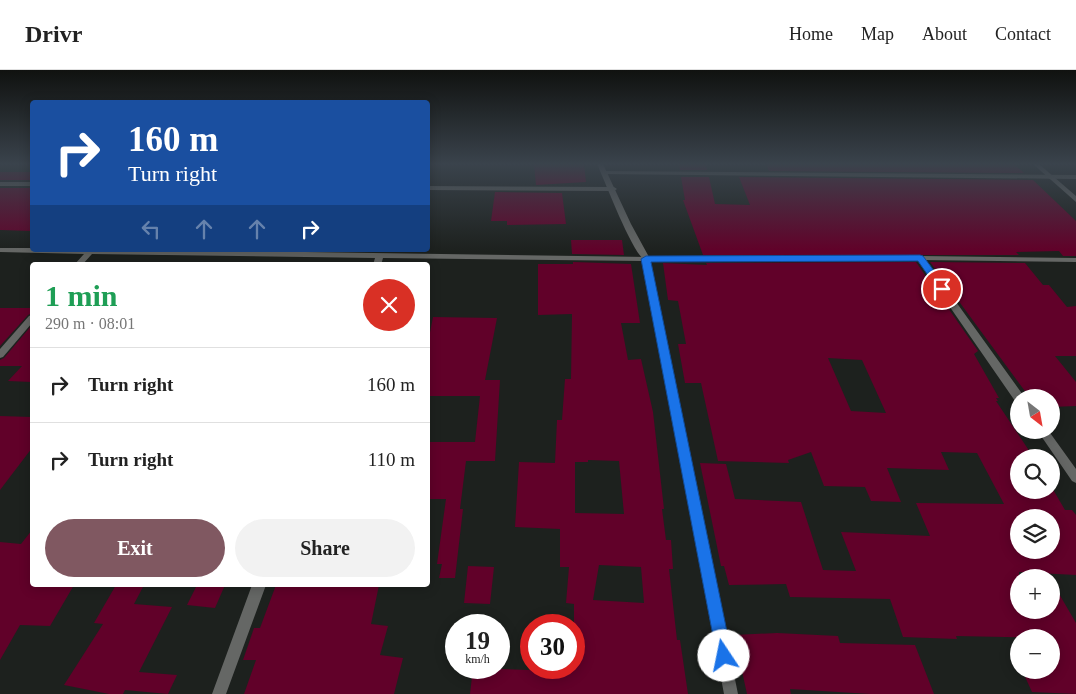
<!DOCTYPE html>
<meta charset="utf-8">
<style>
:root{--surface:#fff;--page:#f2f2f2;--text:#222;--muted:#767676;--line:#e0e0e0;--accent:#805861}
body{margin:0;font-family:"Times New Roman",serif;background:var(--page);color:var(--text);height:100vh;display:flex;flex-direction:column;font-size:19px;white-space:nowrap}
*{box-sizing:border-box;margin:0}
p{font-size:16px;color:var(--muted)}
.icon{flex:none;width:28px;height:28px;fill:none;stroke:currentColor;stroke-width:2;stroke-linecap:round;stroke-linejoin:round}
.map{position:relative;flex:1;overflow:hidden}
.sheet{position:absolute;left:30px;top:192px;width:400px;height:325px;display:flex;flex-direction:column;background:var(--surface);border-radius:5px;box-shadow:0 2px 12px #0003}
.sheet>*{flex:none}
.guide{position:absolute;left:30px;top:30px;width:400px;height:152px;border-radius:5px;box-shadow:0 2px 12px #0003;background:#1a4fa0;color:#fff;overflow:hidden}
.needle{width:32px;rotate:149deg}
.controls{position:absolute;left:1010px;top:319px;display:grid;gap:10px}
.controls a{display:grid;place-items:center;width:50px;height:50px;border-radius:50%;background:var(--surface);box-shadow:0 2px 12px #0003;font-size:25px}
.speed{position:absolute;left:445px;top:544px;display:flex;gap:10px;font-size:25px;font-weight:700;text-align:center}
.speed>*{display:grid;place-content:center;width:65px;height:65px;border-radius:50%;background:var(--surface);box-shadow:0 2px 12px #0003;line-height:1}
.speed small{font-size:12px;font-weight:400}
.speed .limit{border:8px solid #d22;background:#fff;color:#111}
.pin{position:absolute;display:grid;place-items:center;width:42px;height:42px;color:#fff;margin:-21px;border:2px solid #fff;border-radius:50%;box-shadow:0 1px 5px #0007}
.me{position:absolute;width:55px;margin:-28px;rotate:349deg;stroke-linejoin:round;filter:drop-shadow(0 0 4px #0008)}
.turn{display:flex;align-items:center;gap:18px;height:105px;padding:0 15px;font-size:22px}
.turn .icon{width:65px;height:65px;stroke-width:2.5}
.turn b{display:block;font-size:35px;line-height:42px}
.lanes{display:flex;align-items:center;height:48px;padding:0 15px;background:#0003;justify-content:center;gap:25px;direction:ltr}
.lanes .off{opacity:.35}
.round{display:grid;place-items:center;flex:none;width:52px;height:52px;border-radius:26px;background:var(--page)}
.head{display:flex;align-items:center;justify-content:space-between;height:85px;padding:0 15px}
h1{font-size:30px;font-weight:700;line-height:38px;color:#1e9e55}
.action{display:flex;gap:10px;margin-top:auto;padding:10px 15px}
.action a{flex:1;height:58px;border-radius:30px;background:var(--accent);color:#fff;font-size:20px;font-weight:700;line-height:58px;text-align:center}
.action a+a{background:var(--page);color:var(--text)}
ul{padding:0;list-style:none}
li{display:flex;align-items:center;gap:15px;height:75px;padding:0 15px;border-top:1px solid var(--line)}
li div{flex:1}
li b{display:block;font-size:19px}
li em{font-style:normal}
header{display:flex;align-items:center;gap:30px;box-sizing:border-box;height:70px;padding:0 25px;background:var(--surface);border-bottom:1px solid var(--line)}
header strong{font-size:24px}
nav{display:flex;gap:28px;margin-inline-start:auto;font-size:18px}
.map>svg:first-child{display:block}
.building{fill:#610129;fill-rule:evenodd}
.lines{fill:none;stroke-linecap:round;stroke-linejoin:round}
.minor{fill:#656765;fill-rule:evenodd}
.tertiary{fill:#656765;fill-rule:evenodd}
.route{fill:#1a73e8;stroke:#114b97}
</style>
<header>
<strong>Drivr</strong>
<nav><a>Home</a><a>Map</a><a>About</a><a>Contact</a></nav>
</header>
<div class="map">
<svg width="1076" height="624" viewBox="0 0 1076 624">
<rect width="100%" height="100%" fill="#1d211e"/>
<path class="building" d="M534,94H584L586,112L536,115Z
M679,94H706L707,100H680Z
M766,94H1014L1024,103L769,101Z
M0,102H32V110H0Z
M681,107H709L715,134L750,135L739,107L1033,110L1076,151V186H1063L1059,181L1016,182L1019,185H703L683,130H685Z
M0,118H32V161L0,160Z
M495,122L562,123L566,154L507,155V151H491Z
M571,170H622L624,185L572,184Z
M573,192L631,194L640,253H621L628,290L641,289L653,342L664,439H662L666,470H671L673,499H669L677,570H680L688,624H470L473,598L555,601V598H574V534L566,533L569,497H560V459L515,457L519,392L555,393L557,350H562L565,309H571L572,244L538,245V194H573ZM588,390L619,391L624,444L575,443V392H588ZM599,495L641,497L644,533L593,530Z
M916,192L978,281L974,284L999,328H996L998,331H996L1034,388H1019V420H1051V416L1065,440H1072L1076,445V505L1019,502V540H1051V510L1076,553V624L1032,622L1022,600H1051V568L956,566L957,569L903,567L890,529L790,527L786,514L729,515L724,496H721L700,393L726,394L735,429L801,432L823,500L856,501L841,462L930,466L916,433L1004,434L977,383L941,382L949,400L887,398L901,432L871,431L865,417L824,416L811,382L788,390L789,393L718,391L701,313H685L678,274H686L678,231L668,230L663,193L707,195L706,193ZM828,288L862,290L886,343L851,341ZM1019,448H1051V480H1019Z
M930,192L1025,193L1043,215H1049L1067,237L1076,236V286H1055L1076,312V336L1051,337V328H1030Z
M0,238H32V243L28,245L0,276Z
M433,247L497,248L485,310H500L495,391H466L460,439H463L455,508H439L442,494H437L446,429H428V372H475L480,326H428V273Z
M32,255V312L8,311L22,296H0V290L4,288Z
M0,346L32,347V378L0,420Z
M32,460V515H74L50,556L20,555L0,590V472L21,474Z
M468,496L494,497L490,534L464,533Z
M116,515H144L134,534L172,537L139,602L177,605L168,624L125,620L123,624H109L64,615L103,554L94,553Z
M197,515H225L215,538L187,535Z
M276,515H379L371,554L388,556L380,585L403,588L394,624H244L256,590H243L254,558H260Z
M777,563L838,566L840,573L915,575L934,624H870L790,619L791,624H747L734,565Z"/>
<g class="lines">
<path class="minor" d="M602,101L1076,105V109L604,104L602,103Z
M0,112H32V116H0Z
M428,116L614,117L617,119L614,121L428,120Z
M0,178H32V180H172L649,187L738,624H724L642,191L383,188L381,195H373L375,188L92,184L82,195H74L84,184L0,182Z
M917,186H923L1023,325L1024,328H1019V332L1015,331L916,188Z
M32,245V253L3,287L0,288V279L29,246Z
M1037,360H1048L1076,399V413L1072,411Z
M252,515H266L226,624H212Z"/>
<path class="tertiary" d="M597,94H603L631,154L649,187L920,186L1076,188V192L920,190L646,191C633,186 605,111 597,94Z
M1033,94H1039L1076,126V132Z"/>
</g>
<linearGradient id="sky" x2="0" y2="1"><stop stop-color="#101210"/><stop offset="0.52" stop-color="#3a434c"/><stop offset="1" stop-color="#3a434c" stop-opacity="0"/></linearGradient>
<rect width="1076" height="181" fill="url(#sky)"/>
<path class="route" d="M920,185L923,186L946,217V221H939L918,191L651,192L732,586L730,592L724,594L718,592L641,189L646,186Z"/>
</svg>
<div class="controls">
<a><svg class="needle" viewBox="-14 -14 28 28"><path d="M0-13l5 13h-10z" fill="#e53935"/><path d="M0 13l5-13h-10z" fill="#767676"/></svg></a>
<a><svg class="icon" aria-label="search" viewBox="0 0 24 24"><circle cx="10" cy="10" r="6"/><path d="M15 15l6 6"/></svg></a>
<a><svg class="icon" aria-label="layers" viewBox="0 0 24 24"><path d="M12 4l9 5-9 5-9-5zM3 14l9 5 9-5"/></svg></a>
<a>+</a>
<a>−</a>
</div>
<div class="speed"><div>19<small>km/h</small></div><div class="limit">30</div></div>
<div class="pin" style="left:942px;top:219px;background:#d93025"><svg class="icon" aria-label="arrive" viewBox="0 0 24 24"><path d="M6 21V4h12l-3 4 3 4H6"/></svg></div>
<svg class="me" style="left:724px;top:586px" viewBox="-20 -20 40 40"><circle r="19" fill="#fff"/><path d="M0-13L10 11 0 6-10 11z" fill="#1a73e8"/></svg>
<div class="guide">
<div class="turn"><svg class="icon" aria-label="right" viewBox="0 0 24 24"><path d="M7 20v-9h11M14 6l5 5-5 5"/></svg><div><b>160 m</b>Turn right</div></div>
<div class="lanes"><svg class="icon off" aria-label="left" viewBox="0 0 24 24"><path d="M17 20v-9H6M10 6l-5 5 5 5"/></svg><svg class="icon off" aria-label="ahead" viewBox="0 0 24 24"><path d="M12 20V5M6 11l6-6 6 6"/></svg><svg class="icon off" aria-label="ahead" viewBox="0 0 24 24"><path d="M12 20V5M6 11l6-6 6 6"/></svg><svg class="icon" aria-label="right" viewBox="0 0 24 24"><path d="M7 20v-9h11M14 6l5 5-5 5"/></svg></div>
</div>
<section class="sheet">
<div class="head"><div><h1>1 min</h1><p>290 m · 08:01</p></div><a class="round" style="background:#d93025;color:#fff"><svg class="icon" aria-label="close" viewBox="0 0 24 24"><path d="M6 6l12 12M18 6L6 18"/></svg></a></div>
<ul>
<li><svg class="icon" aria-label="right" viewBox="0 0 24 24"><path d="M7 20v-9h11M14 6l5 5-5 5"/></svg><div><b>Turn right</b></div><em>160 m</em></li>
<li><svg class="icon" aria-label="right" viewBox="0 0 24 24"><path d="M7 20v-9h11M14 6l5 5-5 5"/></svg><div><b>Turn right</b></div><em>110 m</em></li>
</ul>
<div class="action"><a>Exit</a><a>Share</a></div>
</section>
</div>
